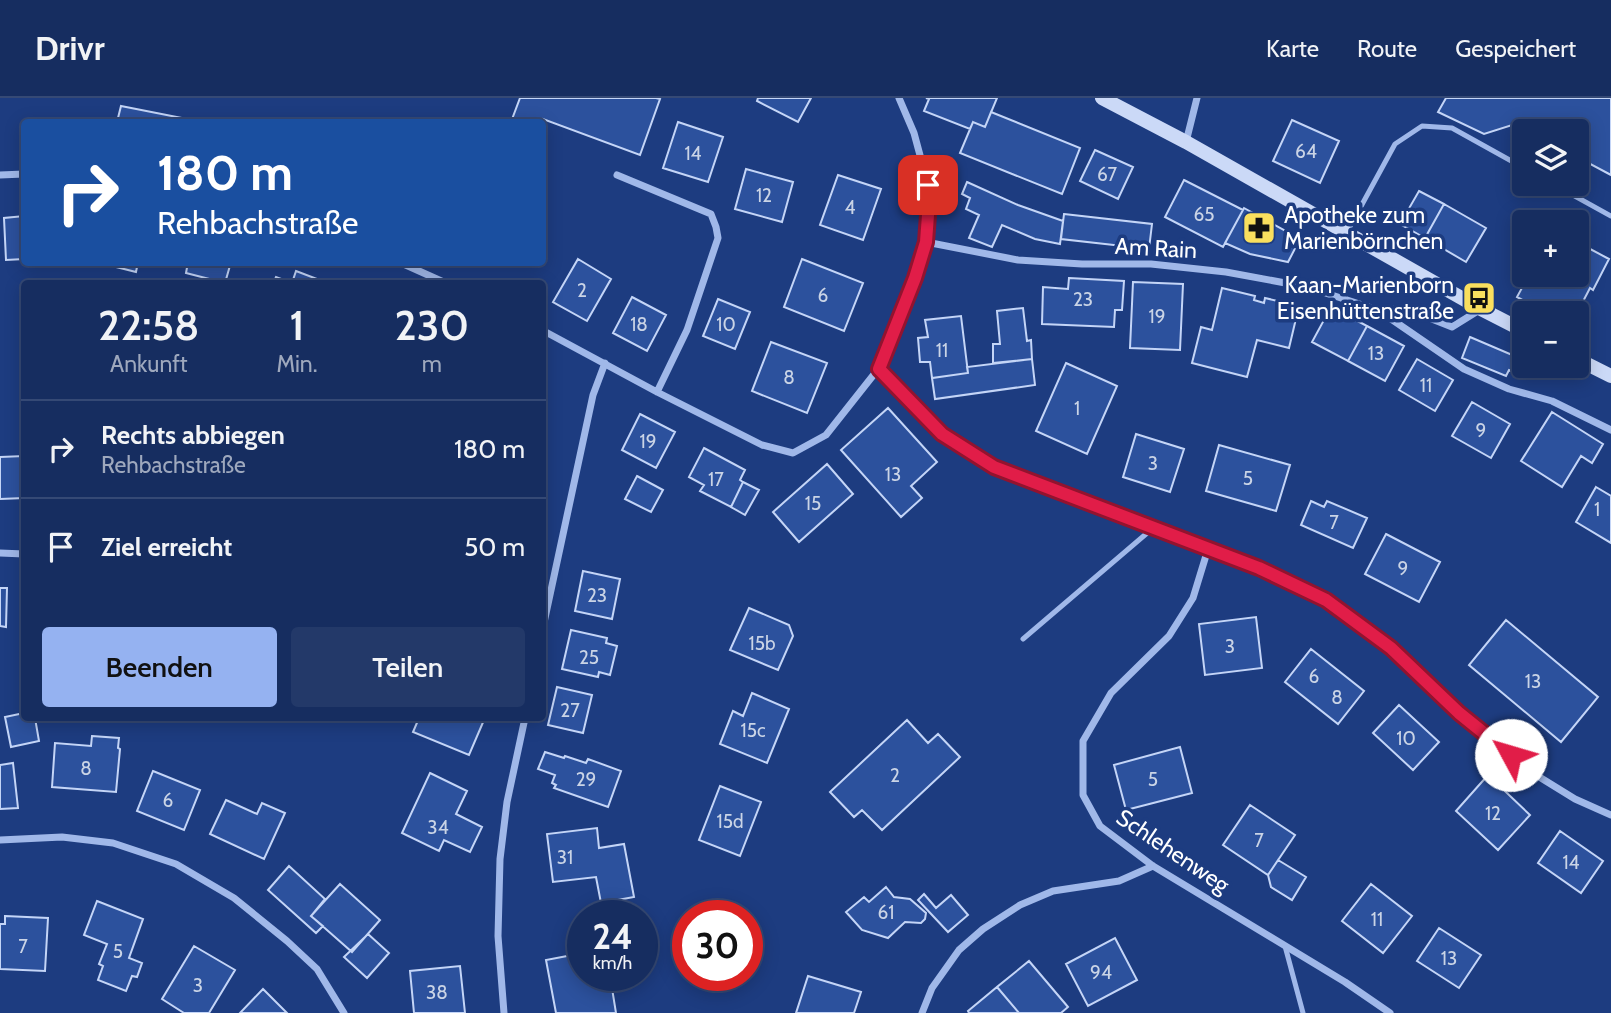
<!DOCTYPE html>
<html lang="de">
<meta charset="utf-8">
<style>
:root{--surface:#162d60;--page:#233969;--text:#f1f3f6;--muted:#9ea8bd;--line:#354975;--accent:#95b2f1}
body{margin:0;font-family:Cabin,sans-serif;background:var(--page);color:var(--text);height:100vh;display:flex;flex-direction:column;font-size:26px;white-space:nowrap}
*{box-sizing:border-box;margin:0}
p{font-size:23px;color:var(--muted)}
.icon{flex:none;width:38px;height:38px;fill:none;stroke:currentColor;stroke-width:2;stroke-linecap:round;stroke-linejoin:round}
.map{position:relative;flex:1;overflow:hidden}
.drawer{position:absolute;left:21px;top:182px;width:525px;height:441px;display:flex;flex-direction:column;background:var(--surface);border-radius:7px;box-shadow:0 4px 18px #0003,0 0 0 2px var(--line)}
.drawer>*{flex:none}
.banner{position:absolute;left:21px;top:21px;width:525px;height:147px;border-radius:7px;box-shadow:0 4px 18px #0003,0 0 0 2px var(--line);background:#1a4fa0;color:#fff;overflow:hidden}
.buttons{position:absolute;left:1512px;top:21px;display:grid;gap:14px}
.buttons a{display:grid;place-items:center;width:77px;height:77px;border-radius:7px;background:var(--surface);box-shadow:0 4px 18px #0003,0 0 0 2px var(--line);font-size:35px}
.speed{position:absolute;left:567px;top:802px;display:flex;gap:14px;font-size:35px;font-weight:700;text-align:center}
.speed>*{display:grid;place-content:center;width:91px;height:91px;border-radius:50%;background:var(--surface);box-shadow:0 4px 18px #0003,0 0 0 2px var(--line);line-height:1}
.speed small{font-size:18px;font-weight:400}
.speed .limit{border:10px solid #d22;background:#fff;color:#111}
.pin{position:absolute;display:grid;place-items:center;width:60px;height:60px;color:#fff;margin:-30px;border-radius:14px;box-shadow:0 4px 10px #0006}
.me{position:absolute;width:77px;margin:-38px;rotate:309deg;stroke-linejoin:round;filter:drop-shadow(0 0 5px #0008)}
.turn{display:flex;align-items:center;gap:24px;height:147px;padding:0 21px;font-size:32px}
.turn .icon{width:91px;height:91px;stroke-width:2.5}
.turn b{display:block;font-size:49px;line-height:60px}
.eta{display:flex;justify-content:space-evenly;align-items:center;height:119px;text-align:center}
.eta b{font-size:42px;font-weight:600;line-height:49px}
.primary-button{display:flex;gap:14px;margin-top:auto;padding:14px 21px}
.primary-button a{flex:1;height:80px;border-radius:7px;background:var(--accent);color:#111;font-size:28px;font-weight:600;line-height:80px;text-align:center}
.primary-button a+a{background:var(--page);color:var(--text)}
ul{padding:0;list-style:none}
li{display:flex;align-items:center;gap:21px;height:98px;padding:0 21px;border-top:2px solid var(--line)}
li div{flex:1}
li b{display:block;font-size:26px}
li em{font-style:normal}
header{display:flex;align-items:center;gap:42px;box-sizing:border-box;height:98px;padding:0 35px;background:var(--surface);border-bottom:2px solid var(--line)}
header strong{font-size:33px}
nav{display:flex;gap:38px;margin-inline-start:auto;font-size:24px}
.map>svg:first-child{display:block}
.building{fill:#2c519d;stroke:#c4d5f7;stroke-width:2}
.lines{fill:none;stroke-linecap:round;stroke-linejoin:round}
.lane{stroke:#a0b8e9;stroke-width:5}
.street{stroke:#a0b8e9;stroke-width:7}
.secondary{stroke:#cbd9f7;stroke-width:14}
.route-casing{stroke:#92132f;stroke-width:18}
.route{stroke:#e11d48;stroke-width:12}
.labels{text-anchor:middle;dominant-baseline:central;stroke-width:7;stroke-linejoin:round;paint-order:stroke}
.number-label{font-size:19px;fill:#cad4e6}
.poi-label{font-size:23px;fill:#fff;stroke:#1d3c80;text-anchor:start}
.street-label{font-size:23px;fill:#fff;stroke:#1d3c80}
</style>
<header>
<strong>Drivr</strong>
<nav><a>Karte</a><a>Route</a><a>Gespeichert</a></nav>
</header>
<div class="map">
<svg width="1611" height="915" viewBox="0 0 1611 915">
<rect width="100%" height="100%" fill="#1d3c80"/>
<path class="building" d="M520,0H656L660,1L640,57L543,21L542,24H511Z
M758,0H811L798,24L757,3Z
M926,0H997L985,29L973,24L970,31L924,13L929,1Z
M1446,0H1611V77L1577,59V33H1525L1512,27L1484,36L1438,14Z
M121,8L187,21L186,24H117Z
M991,14L1080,50L1062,96L960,55L973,24L985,29Z
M1292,22L1339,43L1320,85L1273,63Z
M678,24L723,39L708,84L663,70Z
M1095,52L1133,69L1118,101L1080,83Z
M746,71L793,84L782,124L735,111Z
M838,77L881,91L863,142L820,127Z
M1184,82L1243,112L1223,149L1165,119Z
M967,84L1018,107L1063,123L1060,146L1035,141L1002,127L992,149L969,140L979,117L966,111L970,100L962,96Z
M1419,93L1444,106L1425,140L1400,126Z
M1444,106L1486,130L1466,164L1425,140Z
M1244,110L1300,141L1288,164L1250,156L1225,145Z
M1064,116L1152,126L1149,151L1061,141Z
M24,118V161L6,162L4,120Z
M1577,144L1609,161L1593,192L1590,190L1577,215H1547L1517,199L1529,177H1577Z
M578,161L611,181L587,223L553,204Z
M802,161L863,185L844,233L784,209Z
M96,164H138L136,174Z
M188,164H231L225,185L186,175Z
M296,173L325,184L324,186H273L276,179L292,185Z
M1069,180L1124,183L1122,212H1115L1114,229L1042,226L1043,189L1068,191Z
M1133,184L1183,186L1180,252L1130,250Z
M1222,190L1255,198L1254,202L1264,205L1265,200L1299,208L1289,250L1257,242L1247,279L1192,265L1201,229L1212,232Z
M632,199L666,217L647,253L613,235Z
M718,201L750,214L735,251L703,238Z
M1331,209L1367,228L1348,263L1312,244Z
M1023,210L1027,243L1031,242L1032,261L993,265V246H1000L997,213Z
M961,218L968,275L932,280L930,264H920L918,240L928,239L925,222Z
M1367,228L1404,248L1385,283L1348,263Z
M1470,239L1524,262L1520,270L1516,269L1514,274L1509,272L1506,278L1462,260Z
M771,244L827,265L807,315L752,293Z
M1032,261L1035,287L935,301L932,280L968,275L967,269Z
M1417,261L1453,282L1435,313L1399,292Z
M1066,265L1117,288L1087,356L1036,333Z
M1472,304L1510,326L1491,360L1452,338Z
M888,310L937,364L911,388L922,400L901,419L841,352Z
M1552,314L1603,346L1592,365L1581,358L1562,389L1521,363Z
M640,316L675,334L656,370L622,352Z
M1136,336L1184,351L1170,394L1123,379Z
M1219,347L1290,367L1276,413L1206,393Z
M704,350L745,372L740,382L743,384L731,409L700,393L704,387L689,379Z
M24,358V400L0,401V359Z
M827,366L853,396L799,444L773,414Z
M637,378L663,392L651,414L625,401Z
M743,384L759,392L745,417L731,409Z
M1596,389L1611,398V445L1576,424Z
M1311,403L1324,409L1327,403L1367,420L1353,450L1301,427Z
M1386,436L1440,464L1419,504L1365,476Z
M583,473L620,481L612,521L575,513Z
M0,490H7L6,529L0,528Z
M749,510L789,527L793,538L778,572L730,552Z
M1256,519L1262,570L1205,577L1199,526Z
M1506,522L1598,599L1561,644L1469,567Z
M571,532L607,540L606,545L617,548L610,577L599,574L598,579L562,571Z
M1311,551L1364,593L1338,626L1285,584Z
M557,589L592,597L583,635L548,627Z
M752,595L789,611L767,665L720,646L733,613L743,618Z
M1399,607L1439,644L1413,672L1373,635Z
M24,615V620H35L39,643L11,649L5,619Z
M419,620H478L484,622L469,657L413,634Z
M907,622L928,645L938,636L960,659L882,732L862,712L854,719L830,694Z
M92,638L119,640L118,650L120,651L116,694L52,689L55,645L91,648Z
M1180,649L1192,695L1126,712L1114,667Z
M545,654L564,660L565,658L586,665L588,661L621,673L608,709L554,690L556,687L552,685L555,677L538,671Z
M13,665L18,710L0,711V667Z
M153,673L200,692L184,732L137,713Z
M430,675L467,693L456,716L482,729L470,754L444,742L439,753L402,735Z
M1488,677L1530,717L1498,752L1456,713Z
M720,688L761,704L740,758L699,742Z
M226,702L257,716L262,705L285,715L264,761L210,736Z
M1250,707L1295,737L1268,777L1223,747Z
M597,730L599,750L624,746L634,799L601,805L596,779L553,784L547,736Z
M1560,733L1603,763L1581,795L1538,765Z
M1278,762L1306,779L1292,802L1271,789L1268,777Z
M289,768L325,801L311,818L323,828L316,835L268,792Z
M340,786L380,822L352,854L311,818Z
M1371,786L1412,818L1383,855L1342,823Z
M886,789L894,799L910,801L926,815L925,821L921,825L905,824L888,840L862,832L846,814L864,799L869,804Z
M924,796L936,810L951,797L968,817L948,834L918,802Z
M97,803L143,821L129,860L142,865L137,879L132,878L126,893L98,882L103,868L99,866L107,846L84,837Z
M5,818L48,820L45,873L0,871V826H5Z
M1439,830L1481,857L1459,890L1417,863Z
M368,836L389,855L367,880L344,859Z
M1115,840L1137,882L1088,908L1066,866Z
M194,848L235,872L209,915H184L162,901Z
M583,855V877H596L598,887L611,884L616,915H556L546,862Z
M1029,863L1068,909L1061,915H1019L997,889Z
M460,868L465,915H414L410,873Z
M808,878L861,894L854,915H796Z
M997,889L1019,915H969L968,913Z
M263,891L287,915H240Z"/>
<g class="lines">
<path class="lane" d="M1553,86L1611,118
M1347,134L1395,46L1422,28L1452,30L1524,70
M1023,541L1153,430
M1285,848L1303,915"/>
<path class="street" d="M1186,44L1197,0
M0,77L24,76
M617,77L711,116L716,129L718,140L687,232L657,294
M926,144L1018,162L1082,166H1151L1226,174L1307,189L1381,213L1404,210L1452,229L1481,211
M399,164L448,186
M1381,214L1464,271L1509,291L1552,303L1611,332
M542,232L657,294L762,347L793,355L826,337L879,270L915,180L926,144L928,117V87L914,35L899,0
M879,270L942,336L994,369L1259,470L1327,502L1391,550L1459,615L1528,672L1575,701L1611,717
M1208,451L1193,500L1169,538L1111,595L1083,643V697L1100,728L1153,768L1345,884L1390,915
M0,455L24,456
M542,534L593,297L605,265
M0,742L62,739L113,745L176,766L234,800L287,843L317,871L344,915
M504,915L498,838L500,761L507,704L525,620
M922,915L932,890L959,852L983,831L1020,807L1053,793L1119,783L1153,768"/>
<path class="secondary" d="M1102,0L1186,44L1481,211L1524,233
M1577,261L1611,278"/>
</g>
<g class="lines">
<defs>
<path id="route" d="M928,87V117L926,144L915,180L879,271L942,336L994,369L1259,470L1326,502L1391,550L1459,615L1511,657"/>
</defs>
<use href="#route" class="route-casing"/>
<use href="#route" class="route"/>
</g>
<defs>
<symbol id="pharmacy-square" viewBox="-11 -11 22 22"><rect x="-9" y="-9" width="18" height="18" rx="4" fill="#f9df5e" stroke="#1d3c80"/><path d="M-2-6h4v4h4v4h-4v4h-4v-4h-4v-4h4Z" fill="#111"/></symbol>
<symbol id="bus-square" viewBox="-11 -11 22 22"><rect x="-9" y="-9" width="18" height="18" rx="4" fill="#f9df5e" stroke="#1d3c80"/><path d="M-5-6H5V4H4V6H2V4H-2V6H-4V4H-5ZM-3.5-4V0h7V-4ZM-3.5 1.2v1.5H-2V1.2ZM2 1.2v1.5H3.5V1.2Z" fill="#111"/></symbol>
</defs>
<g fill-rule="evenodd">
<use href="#pharmacy-square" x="1240" y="111" width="38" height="38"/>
<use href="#bus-square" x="1460" y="181" width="38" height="38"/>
</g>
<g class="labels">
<g class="number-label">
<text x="1306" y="53">64</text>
<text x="693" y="55">14</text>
<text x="1107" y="76">67</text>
<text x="764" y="97">12</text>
<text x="850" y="109">4</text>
<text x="1204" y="116">65</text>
<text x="582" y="192">2</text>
<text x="823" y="197">6</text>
<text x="1083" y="201">23</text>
<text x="1157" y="218">19</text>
<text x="639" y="226">18</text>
<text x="726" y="226">10</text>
<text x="942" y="252">11</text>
<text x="1376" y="255">13</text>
<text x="789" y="279">8</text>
<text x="1426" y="287">11</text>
<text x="1077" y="310">1</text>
<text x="1481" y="332">9</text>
<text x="648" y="343">19</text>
<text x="1153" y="365">3</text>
<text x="893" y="376">13</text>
<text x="1248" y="380">5</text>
<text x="716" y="381">17</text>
<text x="813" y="405">15</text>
<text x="1597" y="411">1</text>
<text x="1334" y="424">7</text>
<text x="1403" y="470">9</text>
<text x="597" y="497">23</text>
<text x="762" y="545">15b</text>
<text x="1230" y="548">3</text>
<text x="589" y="559">25</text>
<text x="1314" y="578">6</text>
<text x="1533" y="583">13</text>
<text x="1337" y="599">8</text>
<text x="570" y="612">27</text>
<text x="753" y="632">15c</text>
<text x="1406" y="640">10</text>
<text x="86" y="670">8</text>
<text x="895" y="677">2</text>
<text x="586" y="681">29</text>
<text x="1153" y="681">5</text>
<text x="168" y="702">6</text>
<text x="1493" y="715">12</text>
<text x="730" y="723">15d</text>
<text x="438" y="729">34</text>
<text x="1259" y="742">7</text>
<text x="565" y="759">31</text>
<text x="1571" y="764">14</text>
<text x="886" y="814">61</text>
<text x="1377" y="821">11</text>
<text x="23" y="848">7</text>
<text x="118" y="853">5</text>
<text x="1449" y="860">13</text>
<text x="1101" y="874">94</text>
<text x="198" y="887">3</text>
<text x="437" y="894">38</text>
</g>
<g class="poi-label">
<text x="1284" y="117">Apotheke zum<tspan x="1284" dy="26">Marienbörnchen</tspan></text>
<text x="1454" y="187" text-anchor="end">Kaan-Marienborn<tspan x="1454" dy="26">Eisenhüttenstraße</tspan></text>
</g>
<g class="street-label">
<text transform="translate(1156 150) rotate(3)">Am Rain</text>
<text transform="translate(1173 753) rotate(34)">Schlehenweg</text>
</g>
</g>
</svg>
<div class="buttons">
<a><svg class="icon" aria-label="layers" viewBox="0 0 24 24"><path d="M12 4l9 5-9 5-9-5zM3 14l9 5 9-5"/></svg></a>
<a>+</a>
<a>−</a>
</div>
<div class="speed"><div>24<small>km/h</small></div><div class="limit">30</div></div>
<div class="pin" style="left:928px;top:87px;background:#d93025"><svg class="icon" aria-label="arrive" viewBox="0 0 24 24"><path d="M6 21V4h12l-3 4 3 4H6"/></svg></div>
<svg class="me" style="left:1511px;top:657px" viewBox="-20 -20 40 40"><circle r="19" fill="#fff"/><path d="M0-13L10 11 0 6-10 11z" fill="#e11d48"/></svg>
<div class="banner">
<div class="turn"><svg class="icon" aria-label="right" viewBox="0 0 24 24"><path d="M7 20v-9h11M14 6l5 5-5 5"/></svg><div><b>180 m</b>Rehbachstraße</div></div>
</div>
<section class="drawer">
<div class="eta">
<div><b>22:58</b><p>Ankunft</p></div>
<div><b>1</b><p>Min.</p></div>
<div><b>230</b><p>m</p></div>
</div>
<ul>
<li><svg class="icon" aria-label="right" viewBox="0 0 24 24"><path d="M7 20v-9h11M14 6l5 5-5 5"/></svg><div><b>Rechts abbiegen</b><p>Rehbachstraße</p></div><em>180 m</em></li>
<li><svg class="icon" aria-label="arrive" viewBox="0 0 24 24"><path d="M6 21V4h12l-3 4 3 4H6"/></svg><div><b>Ziel erreicht</b></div><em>50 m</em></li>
</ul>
<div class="primary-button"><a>Beenden</a><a>Teilen</a></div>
</section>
</div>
